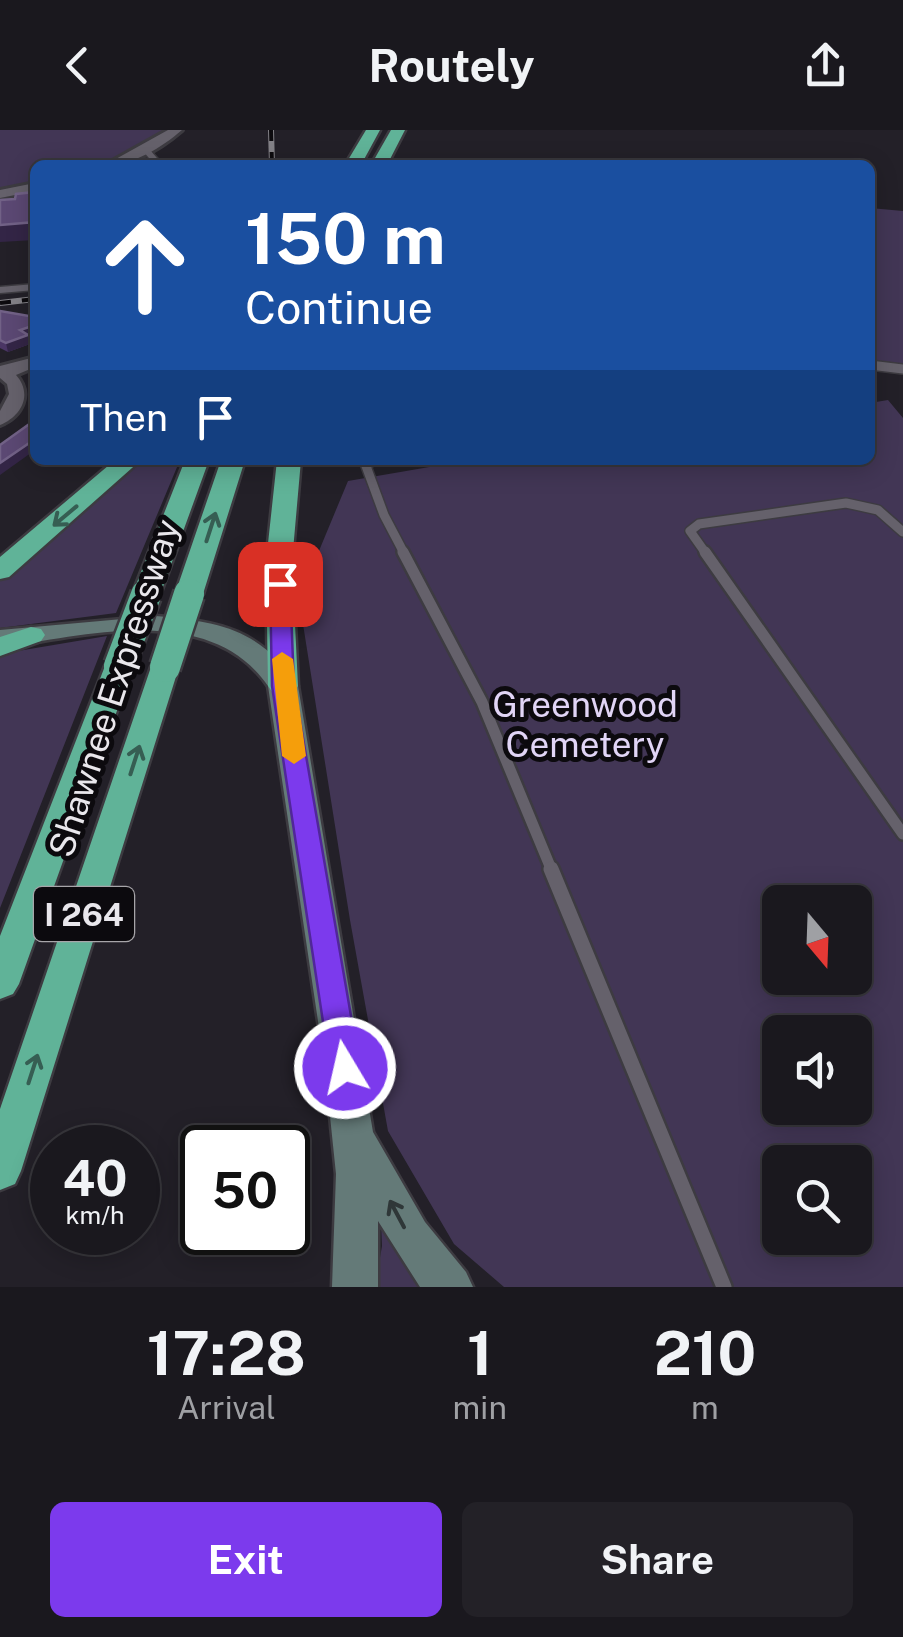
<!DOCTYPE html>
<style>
:root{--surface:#1a181e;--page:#232127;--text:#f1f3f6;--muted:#9fa0a4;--line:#38373c;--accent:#7c3aed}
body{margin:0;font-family:"Public Sans",sans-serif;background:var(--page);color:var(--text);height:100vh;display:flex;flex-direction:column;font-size:38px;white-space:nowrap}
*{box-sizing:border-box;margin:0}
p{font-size:32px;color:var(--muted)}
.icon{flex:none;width:55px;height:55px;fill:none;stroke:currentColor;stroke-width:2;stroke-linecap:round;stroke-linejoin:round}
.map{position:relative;height:1157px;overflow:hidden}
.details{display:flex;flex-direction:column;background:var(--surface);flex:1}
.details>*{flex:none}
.hud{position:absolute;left:30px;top:30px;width:845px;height:305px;border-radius:15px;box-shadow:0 5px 25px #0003,0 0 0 2px var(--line);background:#1a4fa0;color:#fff;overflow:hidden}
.needle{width:65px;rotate:161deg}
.tools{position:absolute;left:762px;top:755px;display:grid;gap:20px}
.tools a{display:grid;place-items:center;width:110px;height:110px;border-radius:15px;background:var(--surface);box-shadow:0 5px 25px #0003,0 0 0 2px var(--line);font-size:50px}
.speed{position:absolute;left:30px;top:995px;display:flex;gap:20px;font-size:50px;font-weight:700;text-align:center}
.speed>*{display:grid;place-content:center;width:130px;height:130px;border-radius:50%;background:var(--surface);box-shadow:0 5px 25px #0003,0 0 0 2px var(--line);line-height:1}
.speed small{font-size:25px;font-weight:400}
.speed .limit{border:5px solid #111;border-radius:15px;background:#fff;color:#111}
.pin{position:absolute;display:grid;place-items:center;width:85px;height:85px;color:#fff;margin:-42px;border-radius:20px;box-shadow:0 5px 15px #0006}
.me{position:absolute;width:110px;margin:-55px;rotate:351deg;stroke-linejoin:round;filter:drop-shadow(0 0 8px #0008)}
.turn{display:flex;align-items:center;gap:35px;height:210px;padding:0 50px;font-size:45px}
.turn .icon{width:130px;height:130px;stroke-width:2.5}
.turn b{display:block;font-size:70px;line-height:85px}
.then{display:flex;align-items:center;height:95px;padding:0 50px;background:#0003;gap:20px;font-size:38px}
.eta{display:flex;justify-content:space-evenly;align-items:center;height:170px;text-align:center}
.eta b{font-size:60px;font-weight:700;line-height:70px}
.button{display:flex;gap:20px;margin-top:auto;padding:20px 50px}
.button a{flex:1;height:115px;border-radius:15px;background:var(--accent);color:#fff;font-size:40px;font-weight:700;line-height:115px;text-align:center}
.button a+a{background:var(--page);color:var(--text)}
header{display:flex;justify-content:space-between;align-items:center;height:130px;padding:0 50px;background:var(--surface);font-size:45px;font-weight:700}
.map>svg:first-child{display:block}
.green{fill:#423655;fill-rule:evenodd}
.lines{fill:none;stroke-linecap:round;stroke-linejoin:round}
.lane-far3-casing{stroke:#3d3b41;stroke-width:9}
.lane-far2-casing{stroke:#3d3b41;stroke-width:12}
.lane-far1-casing{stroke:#3d3b41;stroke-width:16}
.lane-casing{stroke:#3d3b41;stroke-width:20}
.street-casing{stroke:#3d3b41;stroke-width:6}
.secondary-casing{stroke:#3d3b41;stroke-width:5}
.highway-casing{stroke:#3d3b41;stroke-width:5}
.lane-far3{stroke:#65616b;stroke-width:6}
.lane-far2{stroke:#65616b;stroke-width:9}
.lane-far1{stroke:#65616b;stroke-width:11}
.lane{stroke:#65616b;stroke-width:15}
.street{fill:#65616b;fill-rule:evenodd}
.secondary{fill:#647a78;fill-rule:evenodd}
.highway{fill:#60b398;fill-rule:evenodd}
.rail-casing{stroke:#838187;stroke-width:6}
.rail{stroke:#0c0a0e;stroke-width:4;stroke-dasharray:11;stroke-linecap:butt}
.highway-bridge-casing{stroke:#3d3b41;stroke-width:35;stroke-linecap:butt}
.highway-bridge{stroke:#60b398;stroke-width:30}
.wall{fill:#4a3564}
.shaded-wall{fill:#332546}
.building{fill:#5b4873;stroke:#716186;stroke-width:2.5}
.oneway{stroke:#365e53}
.oneway2{stroke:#2f3738}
.route{fill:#7c3aed;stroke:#51269a;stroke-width:2.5}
.slow{fill:#f59e0b}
.labels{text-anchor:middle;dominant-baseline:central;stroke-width:10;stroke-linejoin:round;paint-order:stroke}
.shield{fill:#0c0a0e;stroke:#a7a5a9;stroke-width:2.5}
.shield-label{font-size:32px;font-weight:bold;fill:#e9e7ec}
.street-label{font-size:35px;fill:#e9e7ec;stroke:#0c0a0e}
.park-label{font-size:35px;fill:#e1d5f6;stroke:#0c0a0e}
</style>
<header><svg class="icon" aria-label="back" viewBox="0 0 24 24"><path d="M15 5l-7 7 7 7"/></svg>Routely<svg class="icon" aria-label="share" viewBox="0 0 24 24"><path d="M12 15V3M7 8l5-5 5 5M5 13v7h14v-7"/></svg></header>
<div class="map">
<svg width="903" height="1157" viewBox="0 0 903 1157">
<rect width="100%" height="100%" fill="#232028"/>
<path class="green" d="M0,0H163L137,18L99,35H35V52L0,59Z
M870,78L903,81V234L870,230Z
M888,270L903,288V1157H504L454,1114L388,1001L350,790L299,469L348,351L470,330H870V273ZM780,772H855V848H780ZM780,902H855V978H780ZM780,1032H855V1108H780Z
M139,330H180L116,483L0,498V450Z
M107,506L0,778V524Z
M381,1091L431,1157H375L382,1116Z"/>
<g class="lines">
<defs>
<path id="lane-far3" d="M146,20L159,35
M0,160L35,157"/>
<path id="lane-far2" d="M870,235L903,239
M373,330L366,336L384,385L405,425
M707,425L690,401L699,394L846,373L878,380L903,402"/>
<path id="lane-far1" d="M403,422L482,572L552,741
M705,422L903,704"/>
<path id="lane" d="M551,739L724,1157"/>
<path id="street" d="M168,0H182C161,18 134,35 105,35Z
M35,53V61L0,68V60Z
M35,227V237L16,245C33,264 22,286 0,295V281L9,264L7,254L0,248V236Z"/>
<path id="secondary" d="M156,486C221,492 260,499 298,556L373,1002L425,1092L466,1142L473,1157H420L378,1091V1157H332L336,1044L325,938L268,556C210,472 86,505 0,518V500Z"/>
<path id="highway" d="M366,0H380L361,35H345Z
M391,0H405L387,35H371Z
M115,330H141L9,447L0,449V427Z
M185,330H209L160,465L156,471H136L132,465Z
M221,330H245L203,464L189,472L179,470L175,464Z
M277,330H301L292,432L298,556L293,563H273L268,556L266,432Z
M31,497L41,499L45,505L41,511L0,526V507Z
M119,527L129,530L133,536L19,854L13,864L0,869V806L105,536L109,530Z
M165,528L175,531L179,537L21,1041L15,1054L0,1060V979L151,537L155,531Z"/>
</defs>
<use href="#lane-far3" class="lane-far3-casing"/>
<use href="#lane-far2" class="lane-far2-casing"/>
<use href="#lane-far1" class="lane-far1-casing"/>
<use href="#lane" class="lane-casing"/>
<use href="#street" class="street-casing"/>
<use href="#secondary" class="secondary-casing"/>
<use href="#highway" class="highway-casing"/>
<use href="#lane-far3" class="lane-far3"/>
<use href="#lane-far2" class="lane-far2"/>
<use href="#lane-far1" class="lane-far1"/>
<use href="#lane" class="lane"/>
<use href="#street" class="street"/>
<use href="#secondary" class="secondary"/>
<use href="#highway" class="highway"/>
<defs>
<path id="rail" d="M271,0L272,35
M0,173L35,169"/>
</defs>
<use href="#rail" class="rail-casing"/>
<use href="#rail" class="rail"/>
<defs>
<path id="highway-bridge" d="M119,536L146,465
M165,537L189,464"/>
</defs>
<use href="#highway-bridge" class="highway-bridge-casing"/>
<use href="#highway-bridge" class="highway-bridge"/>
</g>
<path class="wall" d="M0,181L35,187V205L29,207L30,214L8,222L0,218Z"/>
<path class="shaded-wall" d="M35,92V110L0,112V95Z
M35,195V205L29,207L30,214L8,222L6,213L20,200Z
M35,309V320L0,345V333Z"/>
<path class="building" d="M35,62V92L0,95V70L15,69L16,64Z
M0,181L35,187V195L20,200L28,205L6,213L0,210Z
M35,290V309L0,333V315Z"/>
<defs><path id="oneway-shaft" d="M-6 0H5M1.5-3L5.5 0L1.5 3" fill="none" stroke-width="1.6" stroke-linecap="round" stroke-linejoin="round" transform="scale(2.5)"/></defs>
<g class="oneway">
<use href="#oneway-shaft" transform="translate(65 386) rotate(140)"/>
<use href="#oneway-shaft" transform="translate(211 397) rotate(-72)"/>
<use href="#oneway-shaft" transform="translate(135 630) rotate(-72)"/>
<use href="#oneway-shaft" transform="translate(33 939) rotate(-72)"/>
</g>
<use class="oneway2" href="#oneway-shaft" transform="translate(397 1084) rotate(-118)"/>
<path class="route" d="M280,448L290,454L294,556L360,938L356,947L345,951L334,947L330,938L272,556L270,454Z"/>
<path class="slow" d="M282,522L293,529L306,626L294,634L282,626L272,529Z"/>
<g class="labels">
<rect class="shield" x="34" y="757" width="100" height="54" rx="8"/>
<g class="shield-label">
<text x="84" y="784">I 264</text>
</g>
<g class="street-label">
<text transform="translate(114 558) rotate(-72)">Shawnee Expressway</text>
</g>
<g class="park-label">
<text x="585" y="574">Greenwood<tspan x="585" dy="40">Cemetery</tspan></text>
</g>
</g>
</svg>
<div class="tools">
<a><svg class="needle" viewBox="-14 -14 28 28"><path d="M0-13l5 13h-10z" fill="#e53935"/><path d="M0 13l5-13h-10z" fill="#9fa0a4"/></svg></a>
<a><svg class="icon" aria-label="sound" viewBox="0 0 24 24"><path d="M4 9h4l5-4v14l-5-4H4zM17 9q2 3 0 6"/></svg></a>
<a><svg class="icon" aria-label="search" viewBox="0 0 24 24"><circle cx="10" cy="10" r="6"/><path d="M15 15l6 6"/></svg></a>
</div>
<div class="speed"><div>40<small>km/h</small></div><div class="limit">50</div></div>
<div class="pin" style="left:280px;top:454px;background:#d93025"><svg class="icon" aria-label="arrive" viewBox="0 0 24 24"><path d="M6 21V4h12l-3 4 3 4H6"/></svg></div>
<svg class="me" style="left:345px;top:938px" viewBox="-20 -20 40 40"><circle r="17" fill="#7c3aed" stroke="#fff" stroke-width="3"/><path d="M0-11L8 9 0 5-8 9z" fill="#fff"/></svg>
<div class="hud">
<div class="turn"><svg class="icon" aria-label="ahead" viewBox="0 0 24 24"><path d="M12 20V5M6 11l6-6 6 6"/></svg><div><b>150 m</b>Continue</div></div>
<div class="then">Then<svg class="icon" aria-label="arrive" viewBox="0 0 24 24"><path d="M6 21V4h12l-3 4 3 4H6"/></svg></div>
</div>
</div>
<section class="details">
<div class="eta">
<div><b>17:28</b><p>Arrival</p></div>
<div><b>1</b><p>min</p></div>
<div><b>210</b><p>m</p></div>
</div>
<div class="button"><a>Exit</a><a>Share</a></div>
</section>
